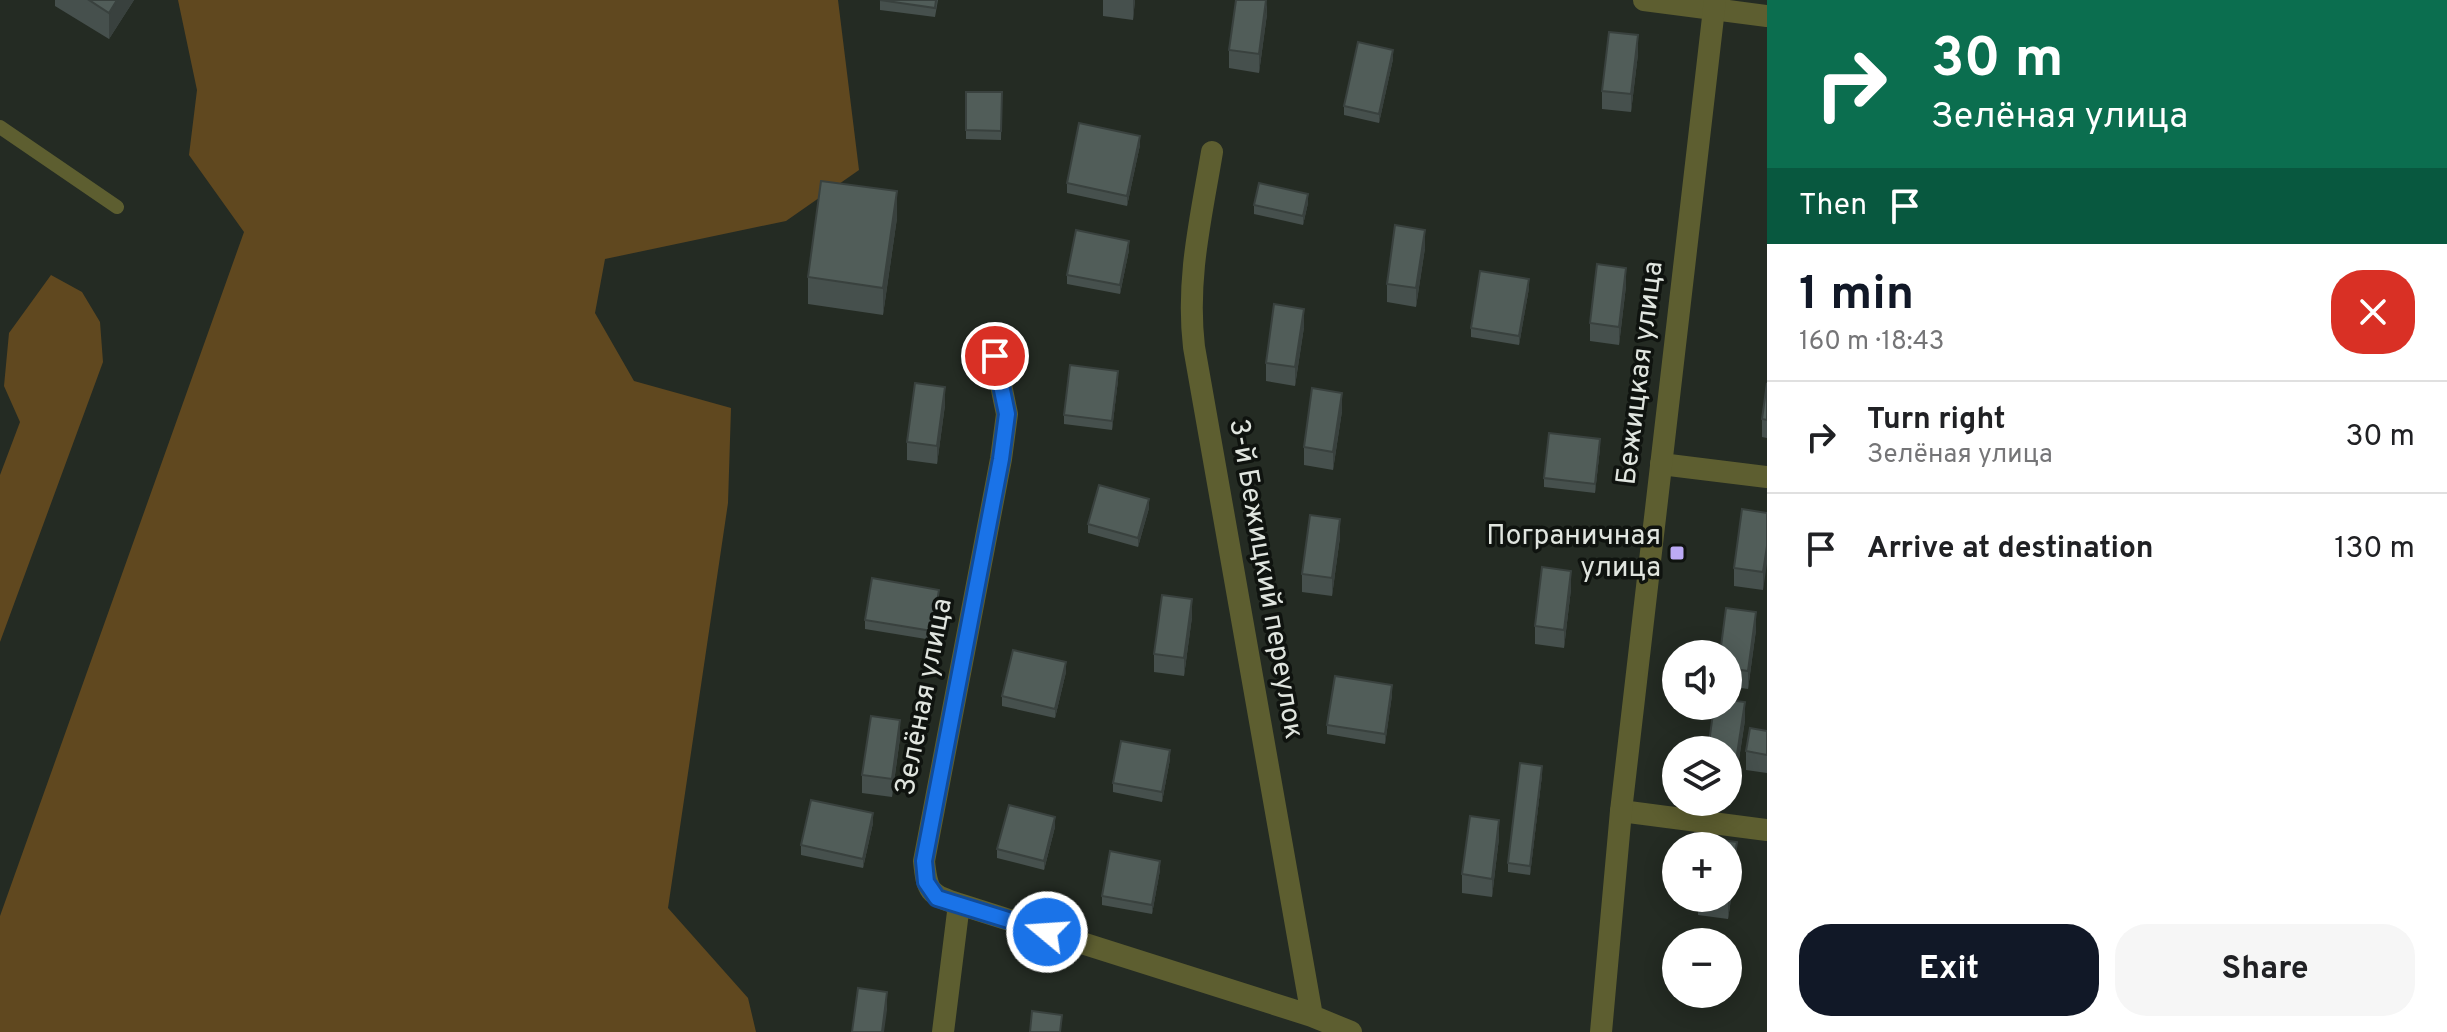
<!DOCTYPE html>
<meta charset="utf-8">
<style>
:root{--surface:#fff;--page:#f6f6f6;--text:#202124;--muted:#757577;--line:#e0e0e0;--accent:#111827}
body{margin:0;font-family:Overpass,sans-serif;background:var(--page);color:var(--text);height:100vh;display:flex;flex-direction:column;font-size:30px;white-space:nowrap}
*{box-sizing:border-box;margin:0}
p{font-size:26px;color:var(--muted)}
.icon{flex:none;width:44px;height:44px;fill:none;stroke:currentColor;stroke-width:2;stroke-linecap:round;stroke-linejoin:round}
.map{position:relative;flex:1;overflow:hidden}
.sheet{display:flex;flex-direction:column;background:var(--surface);width:680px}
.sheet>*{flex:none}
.banner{background:#0b6e4f;color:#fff;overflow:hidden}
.buttons{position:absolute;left:1662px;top:640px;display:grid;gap:16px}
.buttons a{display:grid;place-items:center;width:80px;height:80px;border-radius:50%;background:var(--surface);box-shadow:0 4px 20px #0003;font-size:40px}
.pin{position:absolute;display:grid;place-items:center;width:68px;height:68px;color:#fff;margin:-34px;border:4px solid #fff;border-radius:50%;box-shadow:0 2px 8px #0007}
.me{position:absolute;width:88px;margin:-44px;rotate:288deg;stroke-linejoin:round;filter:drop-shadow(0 0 6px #0008)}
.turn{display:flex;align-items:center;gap:28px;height:168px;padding:0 32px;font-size:36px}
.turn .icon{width:104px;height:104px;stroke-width:2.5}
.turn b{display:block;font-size:56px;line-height:68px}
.then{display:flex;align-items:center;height:76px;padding:0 32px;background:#0003;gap:16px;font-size:30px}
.round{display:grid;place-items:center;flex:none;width:84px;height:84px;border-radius:32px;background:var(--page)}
.head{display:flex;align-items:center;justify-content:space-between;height:136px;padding:0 32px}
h1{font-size:48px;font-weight:700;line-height:60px;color:var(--accent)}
.primary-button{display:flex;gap:16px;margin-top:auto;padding:16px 32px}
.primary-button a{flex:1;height:92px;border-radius:32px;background:var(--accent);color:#fff;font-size:32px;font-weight:700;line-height:92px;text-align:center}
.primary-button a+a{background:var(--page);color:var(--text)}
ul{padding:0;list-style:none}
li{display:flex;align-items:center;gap:24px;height:112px;padding:0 32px;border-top:2px solid var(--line)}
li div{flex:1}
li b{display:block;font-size:30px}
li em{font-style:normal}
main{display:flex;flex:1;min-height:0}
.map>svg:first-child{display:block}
.green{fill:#60481f}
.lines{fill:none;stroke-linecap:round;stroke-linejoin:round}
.service{stroke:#5d5e30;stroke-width:14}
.minor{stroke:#5d5e30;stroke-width:22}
.tertiary{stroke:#5d5e30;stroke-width:22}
.wall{fill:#46504d}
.shaded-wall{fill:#39413e}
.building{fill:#515d59;stroke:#39413e;stroke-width:2}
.route-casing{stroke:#114b97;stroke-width:20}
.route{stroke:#1a73e8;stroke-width:14}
.poi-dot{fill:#bcaaf5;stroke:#0f130f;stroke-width:3}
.labels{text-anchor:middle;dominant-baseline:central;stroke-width:7;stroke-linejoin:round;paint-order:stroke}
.street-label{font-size:28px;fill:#e0e5df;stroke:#0f130f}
.poi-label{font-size:28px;fill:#e0e5df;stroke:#0f130f;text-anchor:end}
</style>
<main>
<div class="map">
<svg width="1767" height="1032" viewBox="0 0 1767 1032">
<rect width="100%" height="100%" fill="#242b23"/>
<path class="green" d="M178,0H838L859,170L786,221L605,259L595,313L634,381L731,408L728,503L668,908L748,998L756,1032H0V916L244,232L189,155L197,90Z
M51,275L82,292L100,322L103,362L0,642V475L20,422L4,386L9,333Z"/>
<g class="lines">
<path class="service" d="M0,127L117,207"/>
<path class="minor" d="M1644,0L1767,16
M1212,152C1201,218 1186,279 1194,347L1312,1016
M1661,464L1767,477
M1621,811L1767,830
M959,904L1312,1016L1351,1032
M943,1032L959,904C929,895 927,891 924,861L1001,459L1007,414L995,356"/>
<path class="tertiary" d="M1601,1032L1621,811L1715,0"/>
</g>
<path class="wall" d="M55,0H134L109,39L55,6Z
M880,0H938L935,17L880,10Z
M1103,0H1135L1133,20L1103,16Z
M1267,14L1259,73L1229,68V50Z
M1638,54L1631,112L1602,109V91Z
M1393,59L1379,123L1344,115V106Z
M966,92H1002L1001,140L966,139Z
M1140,145L1127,206L1067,193V183Z
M1308,203L1303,225L1254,214V205Z
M897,218L883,315L808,304V277Z
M1425,248L1416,307L1387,302V284Z
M1129,250L1120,294L1067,284V275Z
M1626,286L1619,345L1590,341V323Z
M1529,288L1519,345L1471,337V328Z
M1304,327L1295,386L1266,381V363Z
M1118,380L1112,430L1064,424V415Z
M1767,383V438L1762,437V419Z
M945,405L937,464L907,460V442Z
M1342,411L1333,470L1304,465V447Z
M1600,448L1595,493L1544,487V478Z
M1149,508L1138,547L1088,533V524Z
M1767,513L1763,590L1734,586V568Z
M1340,537L1332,596L1302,592V574Z
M1571,589L1564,648L1535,644V626Z
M939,599L932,640L865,629V620Z
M1192,617L1184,676L1154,672V654Z
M1756,630L1748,689L1728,686V654Z
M1066,672L1055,718L1002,706V696Z
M1392,695L1385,744L1327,734V725Z
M1745,720L1736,779L1728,778V750Z
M1767,731V773L1746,770V751Z
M900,738L892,797L862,793V775Z
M1170,759L1162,802L1113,792V783Z
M1542,775L1530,875L1508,872V863Z
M873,823L863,868L801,855V845Z
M1055,827L1044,870L997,858V849Z
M1499,838L1492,897L1462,893V874Z
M1737,860L1728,919L1698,915V898H1728Z
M1160,870L1152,914L1102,905V896Z"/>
<path class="shaded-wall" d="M117,0H134L109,39V13Z
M1133,0H1135L1133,20Z
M1267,0V14L1259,73V54Z
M1638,35V54L1631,112V94Z
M1393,50V59L1379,123V114Z
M1140,136V145L1127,206V196Z
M897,191V218L883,315V288Z
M1308,194V203L1303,225V216Z
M1425,230V248L1416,307V288Z
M1129,241V250L1120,294V285Z
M1626,268V286L1619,345V327Z
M1529,279V288L1519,345V336Z
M1304,309V327L1295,386V367Z
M1118,371V380L1112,430V421Z
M945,387V405L937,464V446Z
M1342,393V411L1333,470V452Z
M1600,439V448L1595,493V484Z
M1149,499V508L1138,547V538Z
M1340,519V537L1332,596V578Z
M1767,546V564L1763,590V572Z
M1571,571V589L1564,648V630Z
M939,590V599L932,640V631Z
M1192,599V617L1184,676V658Z
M1756,612V630L1748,689V671Z
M1066,662V672L1055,718V709Z
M1392,685V695L1385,744V734Z
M1745,702V720L1736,779V761Z
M900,720V738L892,797V779Z
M1170,750V759L1162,802V792Z
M1542,766V775L1530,875V866Z
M873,813V823L863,868V859Z
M1055,817V827L1044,870V861Z
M1499,820V838L1492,897V879Z
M1737,842V860L1728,919V901Z
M1160,861V870L1152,914V905Z
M887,992V1010L884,1032H882Z"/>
<path class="building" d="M89,0H117L109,13Z
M880,0H936L935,8Z
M1236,0H1266L1259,54L1229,50Z
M1609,32L1638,35L1631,94L1602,91Z
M1358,42L1393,50L1379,114L1344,106Z
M966,92H1002L1001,131L966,130Z
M1079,123L1140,136L1127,196L1067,183Z
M821,181L897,191L883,288L808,277Z
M1259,183L1308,194L1303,216L1254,205Z
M1395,225L1425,230L1416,288L1387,284Z
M1076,230L1129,241L1120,285L1067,275Z
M1597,264L1626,268L1619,327L1590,323Z
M1480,271L1529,279L1519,336L1471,328Z
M1274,304L1304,309L1295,367L1266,363Z
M1070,365L1118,371L1112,421L1064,415Z
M915,383L945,387L937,446L907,442Z
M1767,383V420L1762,419Z
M1312,388L1342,393L1333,452L1304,447Z
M1549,433L1600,439L1595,484L1544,478Z
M1099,485L1149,499L1138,538L1088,524Z
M1742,509L1767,513V546L1763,572L1734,568Z
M1310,515L1340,519L1332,578L1302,574Z
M1542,567L1571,571L1564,630L1535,626Z
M872,578L939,590L932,631L865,620Z
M1162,595L1192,599L1184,658L1154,654Z
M1726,608L1756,612L1748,671L1728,668V654H1720Z
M1013,650L1066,662L1055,709L1002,696Z
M1335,676L1392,685L1385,734L1327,725Z
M1728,700L1745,702L1736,761L1728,760V750H1708L1714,706H1728Z
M871,716L900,720L892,779L862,775Z
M1750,728L1767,731V755L1746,751Z
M1121,741L1170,750L1162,792L1113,783Z
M1520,763L1542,766L1530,866L1508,863Z
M811,800L873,813L863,859L801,845Z
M1009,805L1055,817L1044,861L997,849Z
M1470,816L1499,820L1492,879L1462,874Z
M1706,838L1737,842L1728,901L1708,898H1728V846H1705Z
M1110,851L1160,861L1152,905L1102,896Z
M858,988L887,992L882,1032H852Z
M1032,1011L1062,1015L1060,1032H1030Z"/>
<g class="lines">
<defs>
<path id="route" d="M995,356L1007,414L1001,459L924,861L926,882L937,898L1047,932"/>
</defs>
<use href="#route" class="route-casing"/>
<use href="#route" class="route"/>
</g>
<rect class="poi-dot" x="1669" y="545" width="16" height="16" rx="4"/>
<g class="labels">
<g class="street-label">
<text transform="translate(1641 373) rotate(-83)">Бежицкая улица</text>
<text transform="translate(1265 579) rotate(80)">3-й Бежицкий переулок</text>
<text transform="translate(925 697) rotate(-79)">Зелёная улица</text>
</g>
<g class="poi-label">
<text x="1661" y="537">Пограничная<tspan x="1661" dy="32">улица</tspan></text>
</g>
</g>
</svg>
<div class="buttons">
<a><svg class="icon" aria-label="sound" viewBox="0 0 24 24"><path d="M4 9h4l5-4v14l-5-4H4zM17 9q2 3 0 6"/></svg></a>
<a><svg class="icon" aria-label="layers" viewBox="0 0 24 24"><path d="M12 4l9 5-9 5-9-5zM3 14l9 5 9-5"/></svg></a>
<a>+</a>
<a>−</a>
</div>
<div class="pin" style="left:995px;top:356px;background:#d93025"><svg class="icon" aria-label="arrive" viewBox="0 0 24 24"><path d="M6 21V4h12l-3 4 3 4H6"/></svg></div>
<svg class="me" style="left:1047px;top:932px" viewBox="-20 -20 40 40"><circle r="17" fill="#1a73e8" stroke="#fff" stroke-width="3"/><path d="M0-11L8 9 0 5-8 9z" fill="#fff"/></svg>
</div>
<section class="sheet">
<div class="banner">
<div class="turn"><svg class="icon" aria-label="right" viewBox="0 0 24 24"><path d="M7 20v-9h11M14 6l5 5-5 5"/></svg><div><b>30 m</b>Зелёная улица</div></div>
<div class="then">Then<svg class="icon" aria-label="arrive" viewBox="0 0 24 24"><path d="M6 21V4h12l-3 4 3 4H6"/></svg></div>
</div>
<div class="head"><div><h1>1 min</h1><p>160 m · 18:43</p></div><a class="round" style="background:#d93025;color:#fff"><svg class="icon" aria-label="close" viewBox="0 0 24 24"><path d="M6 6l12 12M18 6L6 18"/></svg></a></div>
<ul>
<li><svg class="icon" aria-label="right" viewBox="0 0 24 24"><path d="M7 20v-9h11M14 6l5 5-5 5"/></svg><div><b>Turn right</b><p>Зелёная улица</p></div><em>30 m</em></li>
<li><svg class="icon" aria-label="arrive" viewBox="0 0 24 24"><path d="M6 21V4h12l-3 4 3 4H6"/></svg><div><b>Arrive at destination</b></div><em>130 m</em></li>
</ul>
<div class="primary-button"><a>Exit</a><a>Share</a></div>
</section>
</main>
